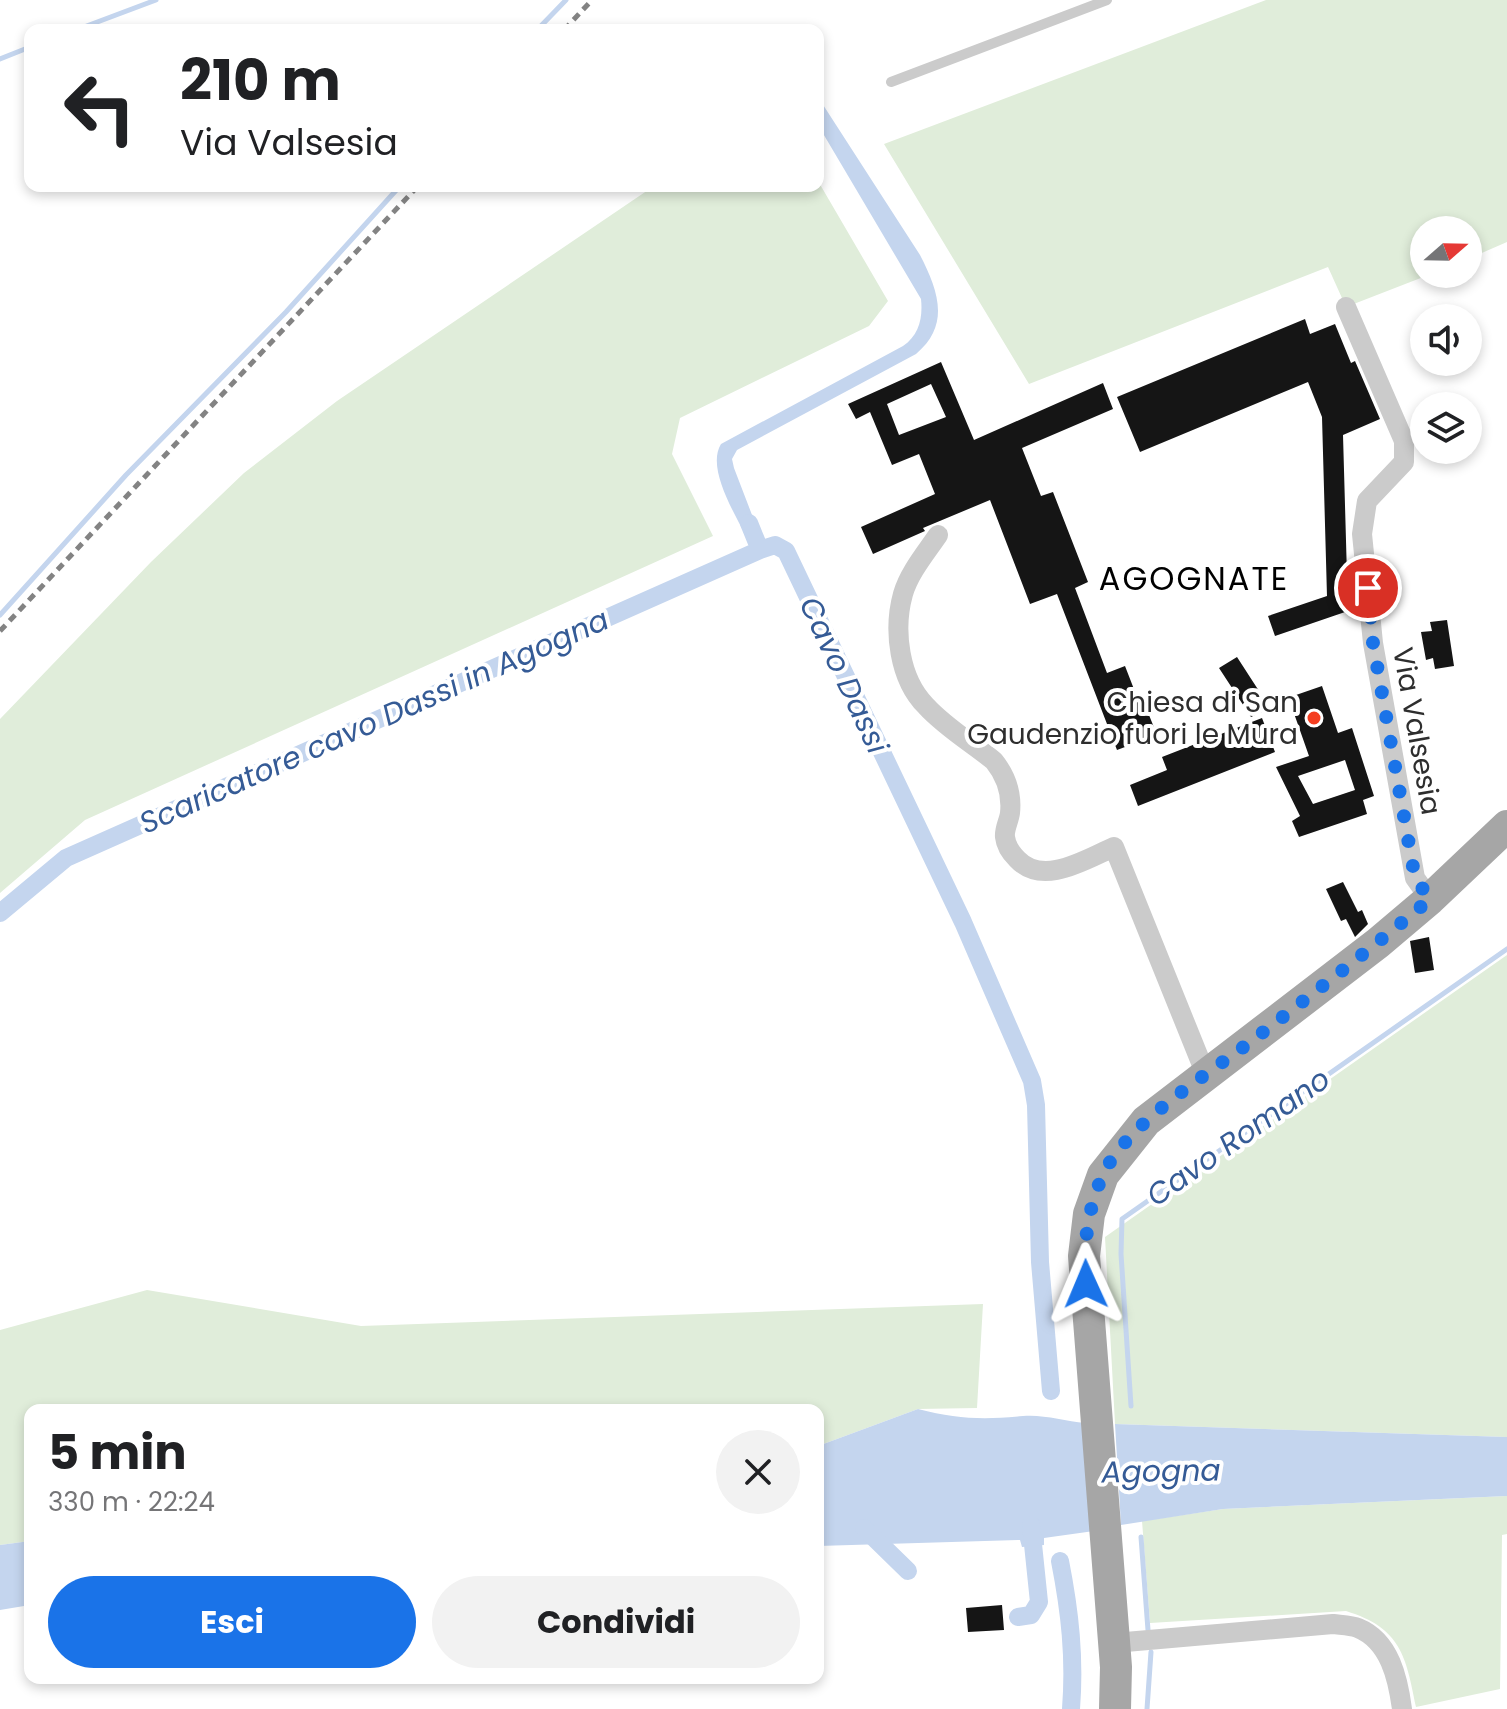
<!DOCTYPE html>
<html lang="it">
<meta charset="utf-8">
<style>
:root{--surface:#fff;--page:#f2f2f2;--text:#202124;--muted:#757577;--accent:#1a73e8}
body{margin:0;font-family:Poppins,sans-serif;background:var(--page);color:var(--text);height:100vh;display:flex;flex-direction:column;font-size:30px;white-space:nowrap}
*{box-sizing:border-box;margin:0}
p{font-size:26px;color:var(--muted)}
.icon{flex:none;width:44px;height:44px;fill:none;stroke:currentColor;stroke-width:2;stroke-linecap:round;stroke-linejoin:round}
.map{position:relative;flex:1;overflow:hidden}
.panel{position:absolute;left:24px;top:1404px;width:800px;height:280px;display:flex;flex-direction:column;background:var(--surface);border-radius:16px;box-shadow:0 4px 12px #0003}
.panel>*{flex:none}
.hud{position:absolute;left:24px;top:24px;width:800px;height:168px;border-radius:16px;box-shadow:0 4px 12px #0003;background:#fff;color:var(--text);overflow:hidden}
.needle{width:52px;rotate:70deg}
.buttons{position:absolute;left:1410px;top:216px;display:grid;gap:16px}
.buttons a{display:grid;place-items:center;width:72px;height:72px;border-radius:50%;background:var(--surface);box-shadow:0 4px 12px #0003;font-size:40px}
.pin{position:absolute;display:grid;place-items:center;width:68px;height:68px;color:#fff;margin:-34px;border:4px solid #fff;border-radius:50%;box-shadow:0 2px 8px #0007}
.me{position:absolute;width:88px;margin:-44px;rotate:359deg;stroke-linejoin:round;filter:drop-shadow(0 0 6px #0008)}
.turn{display:flex;align-items:center;gap:28px;height:168px;padding:0 24px;font-size:36px}
.turn .icon{width:104px;height:104px;stroke-width:2.5}
.turn b{display:block;font-size:56px;line-height:68px}
.round{display:grid;place-items:center;flex:none;width:84px;height:84px;border-radius:42px;background:var(--page)}
.head{display:flex;align-items:center;justify-content:space-between;height:136px;padding:0 24px}
h1{font-size:48px;font-weight:700;line-height:60px}
.action{display:flex;gap:16px;margin-top:auto;padding:16px 24px}
.action a{flex:1;height:92px;border-radius:48px;background:var(--accent);color:#fff;font-size:32px;font-weight:700;line-height:92px;text-align:center}
.action a+a{background:var(--page);color:var(--text)}
.map>svg:first-child{display:block}
.green{fill:#e0edda}
.water{fill:#c4d5ee}
.lines{fill:none;stroke-linecap:round;stroke-linejoin:round}
.stream{stroke:#c4d5ee;stroke-width:5}
.canal{stroke:#c4d5ee;stroke-width:18}
.building{fill:#151515;fill-rule:evenodd}
.lane{stroke:#cbcbcb;stroke-width:10}
.street{stroke:#cbcbcb;stroke-width:20}
.primary{stroke:#a6a6a6;stroke-width:32}
.rail{stroke:#838383;stroke-width:5;stroke-dasharray:8 6;stroke-linecap:butt}
.route{stroke:#1a73e8;stroke-width:14;stroke-dasharray:0 25.2}
.poi-dot{fill:#f43e20;stroke:#fff;stroke-width:3}
.labels{text-anchor:middle;dominant-baseline:central;stroke-width:8;stroke-linejoin:round;paint-order:stroke}
.poi-label{font-size:28px;fill:#2e2e2e;stroke:#fff;text-anchor:end}
.street-label{font-size:28px;fill:#2e2e2e;stroke:#fff}
.water-label{font-size:30px;font-style:italic;fill:#355b96;stroke:#fff}
.quarter-label{font-size:32px;letter-spacing:2px;fill:#000;stroke:#fff}
</style>
<div class="map">
<svg width="1507" height="1709" viewBox="0 0 1507 1709">
<rect width="100%" height="100%" fill="#fff"/>
<path class="green" d="M1266,0H1507V242L1468,259V230H1424V274H1431L1346,307L1328,267L1029,384L884,144Z
M818,181L888,301L869,326L680,418L672,454L713,536L85,820L0,893V719L151,562L244,473L337,401L654,186H818Z
M1507,955V1437L1115,1424L1105,1237Z
M147,1290L361,1326L983,1304L977,1408L918,1409L818,1446V1410H30V1541L0,1545V1330Z
M1507,1496V1534L1502,1535L1500,1689L1416,1707C1406,1656 1401,1628 1346,1611L1150,1623L1142,1521L1223,1509Z"/>
<path class="water" d="M818,97L920,255C938,290 951,325 916,354L737,450L732,459L734,468L762,541L751,546C739,520 705,470 721,444L903,346C919,335 923,318 921,299L818,125Z
M918,1409C957,1419 983,1420 1023,1416C1042,1414 1065,1421 1085,1423L1094,1531L1044,1538V1545L1022,1547L1020,1540L818,1546V1446Z
M1115,1424L1507,1437V1496L1223,1509L1121,1525Z
M30,1541V1605L0,1610V1545Z"/>
<g class="lines">
<path class="stream" d="M76,30L156,0
M537,30L566,0
M0,59L30,47
M0,615L126,475L286,312L400,186
M1131,1406L1121,1254L1122,1219L1507,949
M1141,1537L1148,1630
M1147,1709L1151,1652"/>
<path class="canal" d="M749,523L760,550L775,545L786,551L963,922L1032,1081L1036,1105L1040,1262L1051,1391
M0,913L66,858L760,550
M864,1528L908,1571
M1060,1561C1070,1612 1075,1658 1071,1709
M1018,1617L1031,1615L1039,1602L1031,1525"/>
</g>
<path class="building" d="M1305,319L1310,334L1335,324L1351,363L1355,361L1380,419L1343,435L1348,611L1275,636L1268,616L1327,596L1322,417L1308,382L1140,452L1117,397Z
M941,362L974,440L1103,383L1113,409L1022,448L1041,496L1053,492L1088,582L1075,588L1107,673L1125,666L1137,697L1141,695L1157,735L1117,750L1057,594L1030,604L990,500L923,528L925,531L873,554L861,527L935,494L919,454L892,465L870,412L856,419L848,404ZM931,384L946,417L899,435L887,404Z
M1447,620L1454,666L1435,669L1433,658L1426,660L1421,632L1432,631L1430,622Z
M1237,657L1270,708L1251,717L1219,668Z
M1322,686L1338,733L1352,728L1374,796L1363,800L1367,814L1299,837L1292,821L1300,816L1276,767L1309,756L1290,702L1298,700L1296,695ZM1345,760L1355,790L1313,804L1298,776Z
M1262,718L1275,752L1138,806L1130,785L1167,770L1162,757Z
M1343,882L1358,912L1362,910L1368,924L1355,937L1346,919L1341,921L1326,889Z
M1429,937L1434,970L1415,973L1410,941Z
M1002,1605L1004,1630L968,1632L966,1608Z"/>
<g class="lines">
<path class="lane" d="M891,82L1107,0"/>
<path class="street" d="M1346,307L1404,441V462L1367,501L1362,534L1373,643L1415,878L1430,899
M938,535C925,554 909,573 903,594C893,630 899,679 926,706C945,727 972,743 994,761C1006,776 1012,794 1010,813C1009,821 1004,829 1005,837C1006,846 1011,853 1017,859C1043,887 1086,859 1114,847L1206,1075
M1114,1643L1333,1624C1340,1625 1351,1625 1358,1628C1390,1641 1398,1679 1402,1709"/>
<path class="primary" d="M1115,1709L1116,1667L1084,1256L1089,1214L1103,1175L1146,1121L1378,943L1430,899L1507,826"/>
<path class="rail" d="M564,30L592,0
M0,631L418,186"/>
</g>
<g class="lines">
<path class="route" d="M1086,1284C1083,1248 1087,1211 1102,1177C1124,1126 1205,1076 1249,1043C1310,996 1371,949 1430,899L1415,878L1373,643L1368,588"/>
</g>
<circle class="poi-dot" cx="1314" cy="718" r="8"/>
<g class="labels">
<g class="poi-label">
<text x="1298" y="702">Chiesa di San<tspan x="1298" dy="32">Gaudenzio fuori le Mura</tspan></text>
</g>
<g class="street-label">
<text transform="translate(1417 731) rotate(80)">Via Valsesia</text>
</g>
<g class="water-label">
<text transform="translate(844 675) rotate(65)">Cavo Dassi</text>
<text transform="translate(374 721) rotate(-24)">Scaricatore cavo Dassi in Agogna</text>
<text transform="translate(1238 1137) rotate(-35)">Cavo Romano</text>
<text transform="translate(1161 1471) rotate(-1)">Agogna</text>
</g>
<g class="quarter-label">
<text x="1194" y="578">AGOGNATE</text>
</g>
</g>
</svg>
<div class="buttons">
<a><svg class="needle" viewBox="-14 -14 28 28"><path d="M0-13l5 13h-10z" fill="#e53935"/><path d="M0 13l5-13h-10z" fill="#757577"/></svg></a>
<a><svg class="icon" aria-label="sound" viewBox="0 0 24 24"><path d="M4 9h4l5-4v14l-5-4H4zM17 9q2 3 0 6"/></svg></a>
<a><svg class="icon" aria-label="layers" viewBox="0 0 24 24"><path d="M12 4l9 5-9 5-9-5zM3 14l9 5 9-5"/></svg></a>
</div>
<div class="pin" style="left:1368px;top:588px;background:#d93025"><svg class="icon" aria-label="arrive" viewBox="0 0 24 24"><path d="M6 21V4h12l-3 4 3 4H6"/></svg></div>
<svg class="me" style="left:1086px;top:1284px" viewBox="-20 -20 40 40"><path d="M0-17L14 15 0 8-14 15z" fill="#1a73e8" stroke="#fff" stroke-width="4"/></svg>
<div class="hud">
<div class="turn"><svg class="icon" aria-label="left" viewBox="0 0 24 24"><path d="M17 20v-9H6M10 6l-5 5 5 5"/></svg><div><b>210 m</b>Via Valsesia</div></div>
</div>
<section class="panel">
<div class="head"><div><h1>5 min</h1><p>330 m · 22:24</p></div><a class="round"><svg class="icon" aria-label="close" viewBox="0 0 24 24"><path d="M6 6l12 12M18 6L6 18"/></svg></a></div>
<div class="action"><a>Esci</a><a>Condividi</a></div>
</section>
</div>
